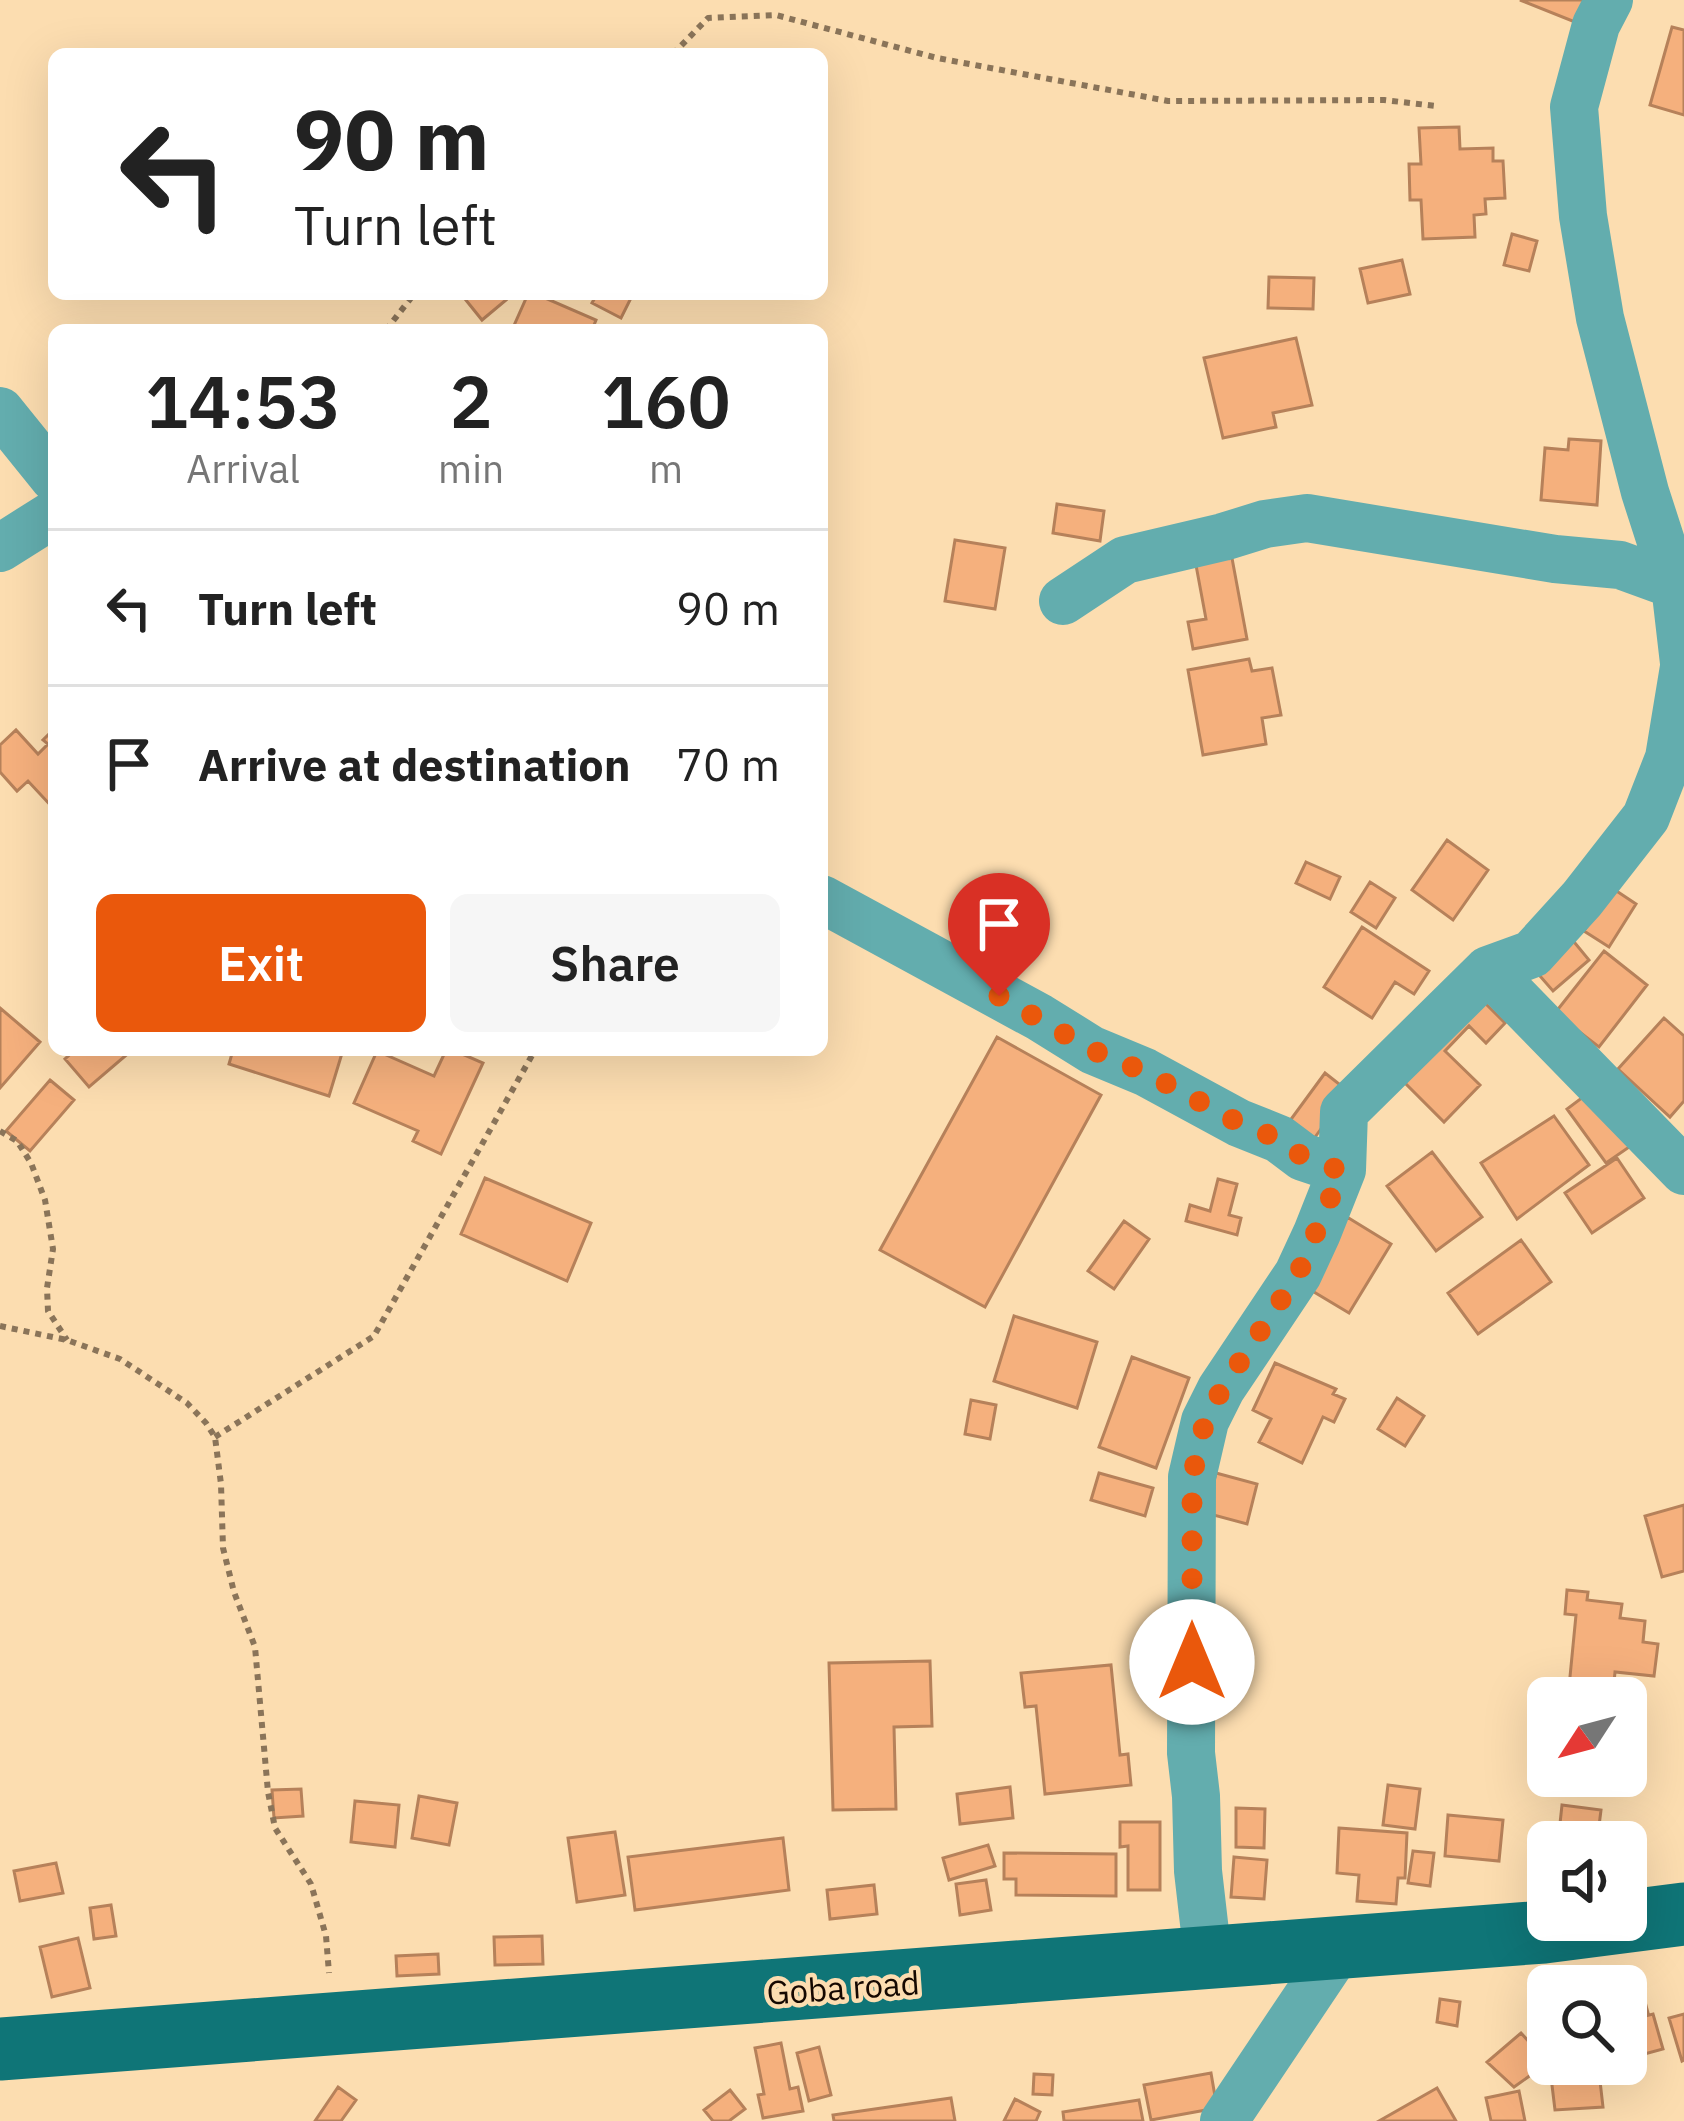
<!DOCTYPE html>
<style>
:root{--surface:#fff;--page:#f6f6f6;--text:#222;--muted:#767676;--line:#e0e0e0;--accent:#ea580c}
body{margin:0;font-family:"IBM Plex Sans",sans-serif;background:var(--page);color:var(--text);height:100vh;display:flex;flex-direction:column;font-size:45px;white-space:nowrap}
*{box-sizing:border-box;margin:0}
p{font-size:39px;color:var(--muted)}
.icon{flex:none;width:66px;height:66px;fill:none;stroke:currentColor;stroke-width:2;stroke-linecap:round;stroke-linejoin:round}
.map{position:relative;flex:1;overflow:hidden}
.drawer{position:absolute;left:48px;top:324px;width:780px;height:732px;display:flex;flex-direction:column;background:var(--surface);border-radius:18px;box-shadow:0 12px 48px #0002}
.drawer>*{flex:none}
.guide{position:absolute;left:48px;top:48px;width:780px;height:252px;border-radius:18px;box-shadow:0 12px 48px #0002;background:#fff;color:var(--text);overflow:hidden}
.needle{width:78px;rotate:234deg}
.fabs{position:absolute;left:1527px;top:1677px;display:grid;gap:24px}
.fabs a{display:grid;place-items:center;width:120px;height:120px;border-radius:18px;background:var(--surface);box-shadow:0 12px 48px #0002;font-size:60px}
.pin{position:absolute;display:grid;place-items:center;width:102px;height:102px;color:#fff;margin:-123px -51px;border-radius:50% 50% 50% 0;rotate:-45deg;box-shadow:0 0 12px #0007}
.pin .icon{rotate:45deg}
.me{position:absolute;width:132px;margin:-66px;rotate:0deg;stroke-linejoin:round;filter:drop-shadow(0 0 9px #0008)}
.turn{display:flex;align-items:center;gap:42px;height:252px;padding:0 48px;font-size:54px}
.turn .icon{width:156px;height:156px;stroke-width:2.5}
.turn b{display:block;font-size:84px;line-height:102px}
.eta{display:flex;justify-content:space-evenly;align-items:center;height:204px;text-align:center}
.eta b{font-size:72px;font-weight:600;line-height:84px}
.button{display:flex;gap:24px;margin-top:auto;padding:24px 48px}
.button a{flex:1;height:138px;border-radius:18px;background:var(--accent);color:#fff;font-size:48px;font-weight:600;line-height:138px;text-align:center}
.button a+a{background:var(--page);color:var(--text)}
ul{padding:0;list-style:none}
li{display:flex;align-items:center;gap:36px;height:156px;padding:0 48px;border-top:3px solid var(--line)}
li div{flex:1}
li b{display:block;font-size:45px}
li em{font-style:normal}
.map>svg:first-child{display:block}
.building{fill:#f5b07d;stroke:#b6815a;stroke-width:3}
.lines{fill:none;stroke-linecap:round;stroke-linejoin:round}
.path{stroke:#8a7459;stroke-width:6;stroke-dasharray:6 6;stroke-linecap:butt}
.minor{stroke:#63adae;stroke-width:48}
.major{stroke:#0f7577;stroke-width:63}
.route{stroke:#ea580c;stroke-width:21;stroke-dasharray:0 37.8}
.labels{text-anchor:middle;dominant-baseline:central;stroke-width:9;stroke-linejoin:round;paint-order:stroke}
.street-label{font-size:33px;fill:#150800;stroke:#fcddb0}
</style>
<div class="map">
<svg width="1684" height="2121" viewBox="0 0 1684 2121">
<rect width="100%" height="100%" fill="#fcddb0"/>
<path class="building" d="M1520,0H1589L1580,24Z
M1672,27L1684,30V115L1650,105Z
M1459,127L1460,149L1493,148V161H1503L1505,198L1485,199L1486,214L1474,215L1475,237L1423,239L1421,200H1410L1409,164H1421L1419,128Z
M1512,234L1537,241L1529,271L1504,265Z
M1402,260L1410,294L1368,303L1360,269Z
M1269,277L1314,278L1313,309L1268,308Z
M461,294H501L506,300L482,320Z
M528,294H536L596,320L592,330H512Z
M597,294H633L621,318L592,303Z
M1296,338L1312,405L1273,413L1276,427L1223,438L1204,358Z
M1569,439L1601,441L1597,505L1541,500L1545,448L1568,450Z
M1057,504L1104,511L1100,541L1053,533Z
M955,540L1005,548L995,609L945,601Z
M1229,542L1247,639L1193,649L1188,622L1206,619L1193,549Z
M1249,659L1252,671L1272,668L1281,715L1262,718L1266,744L1203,755L1188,670Z
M54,729V809L28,781L17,791L0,772V745L16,730L38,754L48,744L43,740Z
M1447,840L1488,870L1453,920L1412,890Z
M1306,862L1340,877L1330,899L1296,883Z
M1370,882L1395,898L1376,928L1351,912Z
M1612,888L1636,904L1609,947L1584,931Z
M1362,927L1429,971L1414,994L1395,982L1372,1018L1324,987Z
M1570,937L1589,960L1553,991L1533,968Z
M1604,951L1647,985L1599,1047L1555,1013Z
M1474,992L1505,1023L1486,1043L1469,1026L1445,1051L1480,1085L1444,1122L1394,1072Z
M0,1008L40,1042L0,1088Z
M1664,1018L1684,1036V1101L1670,1117L1618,1069Z
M997,1037L1101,1095L985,1307L880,1250Z
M75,1050H129L131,1051L89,1087L65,1059Z
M233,1050H343L329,1096L229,1064Z
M446,1050H453L483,1063L441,1154L413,1141L418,1131L354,1103L377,1051L434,1076Z
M1325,1073L1348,1091L1313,1140L1289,1122Z
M50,1080L74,1100L30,1151L6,1131Z
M1595,1088L1635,1143L1606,1163L1567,1109Z
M1554,1116L1589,1165L1517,1219L1481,1163Z
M1432,1152L1482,1217L1436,1251L1387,1186Z
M1617,1158L1644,1198L1592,1233L1565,1193Z
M485,1178L591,1223L567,1281L461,1234Z
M1218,1179L1237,1184L1229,1215L1241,1218L1237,1235L1186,1221L1190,1205L1210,1211Z
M1347,1217L1391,1244L1349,1313L1304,1286Z
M1124,1221L1149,1239L1114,1289L1088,1271Z
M1521,1240L1551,1282L1478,1334L1448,1293Z
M1014,1316L1097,1342L1077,1408L994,1381Z
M1132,1357L1189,1378L1156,1468L1099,1447Z
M1275,1363L1336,1389L1333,1394L1345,1399L1334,1422L1323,1417L1302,1463L1259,1442L1271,1419L1253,1410Z
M1397,1398L1424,1416L1405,1446L1378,1429Z
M971,1400L996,1405L990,1439L965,1434Z
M1099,1473L1153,1488L1145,1516L1091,1500Z
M1216,1473L1257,1484L1247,1524L1206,1513Z
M1684,1505V1571L1662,1577L1645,1516Z
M1567,1590L1588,1592L1587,1600L1622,1604L1620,1618L1645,1621L1643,1642L1658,1644L1654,1676L1615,1672L1613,1693L1569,1687L1576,1615L1565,1614Z
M930,1661L932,1726L894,1727L896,1809L833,1810L829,1663Z
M1111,1665L1120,1755L1128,1754L1131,1785L1045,1794L1036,1706L1025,1707L1021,1673Z
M1388,1785L1420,1789L1415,1829L1383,1825Z
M1010,1787L1013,1818L960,1824L957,1794Z
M301,1789L303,1816L274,1818L272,1790Z
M419,1796L457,1803L449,1845L412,1838Z
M355,1801L399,1805L395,1847L351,1842Z
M1562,1805L1601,1810L1597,1842H1558Z
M1236,1808L1265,1809L1264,1848L1236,1847Z
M1448,1815L1503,1820L1499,1861L1445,1856Z
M1120,1822H1160V1890H1128V1846L1120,1847Z
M1339,1828L1407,1833L1405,1878H1398L1396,1904L1357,1901L1359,1875L1337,1873Z
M615,1832L625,1895L577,1902L568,1838Z
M783,1838L789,1890L635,1910L628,1857Z
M988,1845L995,1866L949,1880L943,1858Z
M1413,1851L1434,1853L1430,1886L1408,1883Z
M1004,1853L1116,1854V1896L1016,1895V1879H1004Z
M1234,1857L1267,1860L1264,1899L1231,1897Z
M56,1863L63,1893L20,1901L14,1871Z
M986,1880L991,1910L960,1915L956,1884Z
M874,1885L877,1914L830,1919L827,1890Z
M111,1905L116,1936L94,1939L90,1908Z
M542,1936L543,1964L495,1965L494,1937Z
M78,1938L90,1988L52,1997L40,1947Z
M438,1954L439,1974L397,1976L396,1956Z
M1641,1987L1648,2013L1626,2018V1991Z
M1440,1999L1460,2002L1457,2026L1437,2022Z
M1653,2014L1663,2049L1626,2059V2021Z
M1684,2014V2060L1682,2061L1669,2018Z
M1521,2033L1548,2063L1514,2087L1487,2062Z
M781,2043L790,2089L798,2087L803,2111L763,2118L758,2095L764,2094L755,2048Z
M819,2047L831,2095L809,2101L797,2053Z
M1599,2072L1603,2107L1555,2110L1551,2077Z
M1211,2073L1217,2108L1151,2120L1144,2085Z
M1034,2074L1053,2075L1052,2095L1033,2094Z
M338,2087L356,2100L341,2121H315Z
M1437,2088L1456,2121H1379Z
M730,2090L745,2109L729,2121H713L704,2110Z
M1519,2091L1525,2121H1491L1486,2098Z
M951,2098L955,2121H834L833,2115Z
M1015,2099L1040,2112L1036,2121H1004Z
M1139,2100L1143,2121H1064L1063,2112Z"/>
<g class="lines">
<path class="path" d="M673,54L708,18L776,15L937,58L1168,101L1384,100L1436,106
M386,330L414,294
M0,1131L17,1141L31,1163L45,1200L53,1249L47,1288L48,1311L67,1340
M0,1326L67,1340L120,1359L187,1403L206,1423L215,1437L221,1484L223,1548L234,1592L255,1647L268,1792L275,1828L311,1884L326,1936L329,1973
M215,1437L374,1336L535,1050"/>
<path class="minor" d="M1609,0L1596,25L1574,107L1583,216L1600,318L1645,492L1675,585L1684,663
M0,411L54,478
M0,548L54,514
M1063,601L1125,560L1223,537L1265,524L1307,518L1555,559L1620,565L1675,585
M822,899L1039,1017L1092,1050L1145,1072L1239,1123L1279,1139L1303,1157L1342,1170
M1488,970L1684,1171
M1208,1958L1198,1871L1196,1796L1191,1753L1192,1477L1205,1421L1221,1389L1298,1274L1317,1233L1342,1170L1344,1112L1488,970L1532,954L1582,899L1646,817L1669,758L1684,667
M1224,2121L1340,1948"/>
<path class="major" d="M0,2049L1544,1932L1684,1914"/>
</g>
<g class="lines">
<path class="route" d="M999,996L1092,1050L1145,1072L1239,1123L1279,1139L1303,1157L1342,1171L1298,1274L1222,1389L1205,1421L1192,1477V1662"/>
</g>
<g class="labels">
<g class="street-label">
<text transform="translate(843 1987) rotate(-4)">Goba road</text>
</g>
</g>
</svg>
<div class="fabs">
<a><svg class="needle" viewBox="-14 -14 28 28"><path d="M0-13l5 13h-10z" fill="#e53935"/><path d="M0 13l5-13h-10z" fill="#767676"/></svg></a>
<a><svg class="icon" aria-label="sound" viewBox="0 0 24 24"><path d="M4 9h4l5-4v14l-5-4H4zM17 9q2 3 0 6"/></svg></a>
<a><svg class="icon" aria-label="search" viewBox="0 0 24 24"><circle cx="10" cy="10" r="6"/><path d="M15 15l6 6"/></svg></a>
</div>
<div class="pin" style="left:999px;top:996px;background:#d93025"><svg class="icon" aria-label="arrive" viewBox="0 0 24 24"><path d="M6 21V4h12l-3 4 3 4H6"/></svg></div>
<svg class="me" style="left:1192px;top:1662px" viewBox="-20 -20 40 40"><circle r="19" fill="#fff"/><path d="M0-13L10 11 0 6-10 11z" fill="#ea580c"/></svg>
<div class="guide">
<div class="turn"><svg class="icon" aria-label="left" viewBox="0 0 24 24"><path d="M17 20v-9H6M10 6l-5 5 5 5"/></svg><div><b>90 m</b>Turn left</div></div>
</div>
<section class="drawer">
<div class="eta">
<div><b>14:53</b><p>Arrival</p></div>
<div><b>2</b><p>min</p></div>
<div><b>160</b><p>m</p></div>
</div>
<ul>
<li><svg class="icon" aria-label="left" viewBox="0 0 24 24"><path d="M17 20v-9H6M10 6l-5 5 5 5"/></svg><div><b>Turn left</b></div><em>90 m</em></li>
<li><svg class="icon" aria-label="arrive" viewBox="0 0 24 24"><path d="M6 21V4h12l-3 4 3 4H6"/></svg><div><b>Arrive at destination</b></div><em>70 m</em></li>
</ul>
<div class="button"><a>Exit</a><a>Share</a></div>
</section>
</div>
